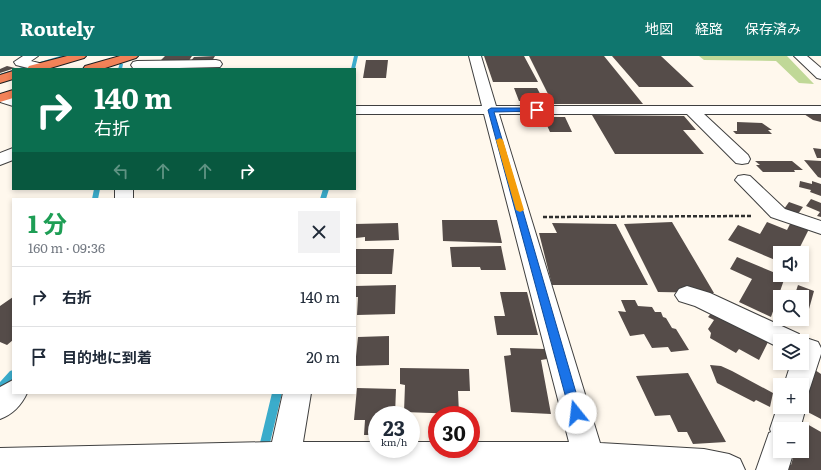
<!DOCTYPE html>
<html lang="ja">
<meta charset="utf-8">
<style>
:root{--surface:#fff;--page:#f2f2f3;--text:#1f2937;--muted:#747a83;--line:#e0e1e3;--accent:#0f766e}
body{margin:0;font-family:Literata,"Noto Sans JP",serif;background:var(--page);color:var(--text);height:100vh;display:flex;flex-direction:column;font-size:15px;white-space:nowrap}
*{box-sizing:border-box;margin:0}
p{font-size:13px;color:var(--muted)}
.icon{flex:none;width:22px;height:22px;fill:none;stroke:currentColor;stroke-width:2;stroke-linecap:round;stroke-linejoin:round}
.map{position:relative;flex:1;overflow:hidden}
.sheet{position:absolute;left:12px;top:142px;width:344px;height:196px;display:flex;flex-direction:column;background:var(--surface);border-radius:0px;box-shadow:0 2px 6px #0003}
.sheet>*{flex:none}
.banner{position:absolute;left:12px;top:12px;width:344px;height:122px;border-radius:0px;box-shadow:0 2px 6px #0003;background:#0b6e4f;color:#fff;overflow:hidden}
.controls{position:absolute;left:773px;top:190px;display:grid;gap:8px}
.controls a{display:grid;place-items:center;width:36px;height:36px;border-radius:0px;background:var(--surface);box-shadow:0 2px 6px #0003;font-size:20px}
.speed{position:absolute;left:368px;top:350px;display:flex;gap:8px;font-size:20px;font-weight:700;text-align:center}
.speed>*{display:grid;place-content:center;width:52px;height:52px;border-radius:50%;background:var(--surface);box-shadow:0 2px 6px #0003;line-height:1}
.speed small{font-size:10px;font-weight:400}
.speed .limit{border:6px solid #d22;background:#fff;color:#111}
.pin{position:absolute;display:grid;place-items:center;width:34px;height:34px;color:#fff;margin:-17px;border-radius:8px;box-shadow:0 2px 6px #0006}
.me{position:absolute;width:44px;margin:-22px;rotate:344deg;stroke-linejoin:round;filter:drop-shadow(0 0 3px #0008)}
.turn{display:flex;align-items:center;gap:14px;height:84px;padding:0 16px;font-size:18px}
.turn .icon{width:52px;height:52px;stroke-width:2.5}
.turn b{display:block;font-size:28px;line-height:34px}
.lanes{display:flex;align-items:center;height:38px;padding:0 16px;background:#0003;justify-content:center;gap:20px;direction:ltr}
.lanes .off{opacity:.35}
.round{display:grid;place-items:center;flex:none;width:42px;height:42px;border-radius:0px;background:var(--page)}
.headline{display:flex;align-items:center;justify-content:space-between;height:68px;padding:0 16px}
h1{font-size:24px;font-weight:700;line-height:30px;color:#1e9e55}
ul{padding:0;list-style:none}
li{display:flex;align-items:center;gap:12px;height:60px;padding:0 16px;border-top:1px solid var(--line)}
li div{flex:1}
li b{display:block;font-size:15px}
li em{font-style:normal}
header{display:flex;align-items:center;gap:24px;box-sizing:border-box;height:56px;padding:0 20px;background:var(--accent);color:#fff}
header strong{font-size:19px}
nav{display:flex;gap:22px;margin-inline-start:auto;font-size:14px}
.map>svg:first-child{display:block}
.forest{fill:#c0d897}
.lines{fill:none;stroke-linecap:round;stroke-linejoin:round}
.stream{fill:#3baccb;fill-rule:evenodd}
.building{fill:#554c49}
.minor-casing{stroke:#404040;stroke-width:2}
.highway-casing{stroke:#1e1e1e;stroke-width:2}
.path{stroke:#2f2f2f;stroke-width:2.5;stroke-dasharray:4 2;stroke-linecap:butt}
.minor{fill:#fff;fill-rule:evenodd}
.highway{fill:#f28258;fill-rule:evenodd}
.route{fill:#1a73e8;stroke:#114b97}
.slow{fill:#f59e0b}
</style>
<header>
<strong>Routely</strong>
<nav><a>地図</a><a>経路</a><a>保存済み</a></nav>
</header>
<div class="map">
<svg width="821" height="414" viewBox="0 0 821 414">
<rect width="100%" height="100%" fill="#fff8ed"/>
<path class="forest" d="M699,0H787L814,28L799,27L776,5L704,4Z"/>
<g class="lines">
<path class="stream" d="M60,0H66L42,7L40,6Z
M354,0H358L355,13H351Z
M120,7L123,8L122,13H118Z
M25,10H26V12L16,13Z
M13,14V16L0,20V18Z
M94,133H100L98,143H92Z
M323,133H329L326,143H320Z
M13,314V324L3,335L0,336V326L10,315Z
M272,337H282L269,391L268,394L264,396L260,394L259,391Z"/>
</g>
<path class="building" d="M165,0H192L188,6H159Z
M215,0L212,5L190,6L194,1Z
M484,0H524L538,26H493Z
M529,0H604L643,48H553Z
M612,0H661L694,31H639Z
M366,4H388L386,22H363Z
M7,10L15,12L0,17V13Z
M514,32H537L544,45H519Z
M804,58L821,59V66L813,64Z
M592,59L684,60L696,74H683L704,98H615Z
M543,61H565L572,76H550Z
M737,66L762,67L772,74H768L772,78H736L733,75H737Z
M813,92L821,93V102H817Z
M804,104L821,105V122L818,121Z
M755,105H792L803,114H794L795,116H763L756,109H760Z
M800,125L812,128V125L821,128V140L810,136L811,134L799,131Z
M811,143L821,147V161L817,160L820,156L806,150Z
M789,146L803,151L798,158L784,153Z
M442,164H497L502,187L443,185Z
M672,166L714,237L658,236L624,168Z
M767,166L787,174L791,166L809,173L797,197H780V206L728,184L738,169L760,178Z
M398,167L399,184L365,185V181L356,182L355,168Z
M552,167L616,168L648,229H552L539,177H557Z
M501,190L506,214H481L480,211H452L450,191Z
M355,193H394L392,218H355Z
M737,201L785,221L771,261L739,246L752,223L730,213Z
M396,229L395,258L357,259L358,241H355V230Z
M798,229L814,235L809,253L802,251V241H794Z
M500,236H527L538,279H497L494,260H505Z
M13,241V284L7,289L0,286V250Z
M621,244H635L638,250L652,251L655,256H661L663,261L666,262L672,272L676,273L689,294L671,296L668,291L652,292L644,278L630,280L618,255L626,256Z
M713,255L769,284L759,304L739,293L736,297L710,282L711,277L708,273L714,264L708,261Z
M389,280V309L355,310L358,281Z
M510,292L545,293L547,303L541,304L551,358L511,356L504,300L511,299Z
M710,309L721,310L732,315L773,337L770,351L756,344L754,346L717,327Z
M400,312L469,313L470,335H458L459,358L404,356L405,329L400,328Z
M815,314L821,318V363L802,353Z
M688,317L726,386L693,388L687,376H678L670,359L655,360L636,320Z
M357,332L396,333L395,359H377V379H364L365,364H354Z
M800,364L821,376V414H783L786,406L791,409L795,395H802V373H797Z"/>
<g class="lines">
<defs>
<path id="minor" d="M23,0H38L31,5L43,8L45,11L44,13H32L16,9L14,6Z
M469,0H481L496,50H821V58H704L748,99L750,103L748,107L742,108L736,107L687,58H499L600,387L704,393L729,398L740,403L745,414H0V392L272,386L283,337H311L303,386H377V393H411V386H437V393H471V386H569L484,58H355V50H482Z
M794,0H807L821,12V23L817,22Z
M216,4L220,5L222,8L220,11L137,13L133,12L131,9L133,6L137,5Z
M0,38L13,41V50L0,46Z
M13,92V104L0,109V97Z
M744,119L750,120L785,153L821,165V178L771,161L735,124L738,120Z
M115,133H133V143H115Z
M687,230L710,237L799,278L803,285L809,283L818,286L821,292V298L808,338L802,340V329H784L791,307H802V285H780V292L695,250L679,245L675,239L679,233Z
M13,324V337H27C21,350 13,358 0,363V331Z
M780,343V351H802V343L806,351L800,373H780V395H794L788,414H756L769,377L771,376L770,373Z"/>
<path id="highway" d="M67,0H86L84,2L47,13H27L29,10Z
M120,0H138L136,2L102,13H83L85,10Z
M13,15V23L0,27V19Z
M13,34V42L0,46V38Z"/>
</defs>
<use href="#minor" class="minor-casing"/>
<use href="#highway" class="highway-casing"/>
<path class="path" d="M543,161L752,160"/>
<use href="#minor" class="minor"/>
<use href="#highway" class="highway"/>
</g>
<path class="route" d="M537,52L539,53V55L494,56L582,357L581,361L576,363L572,361L570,357L488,54L491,52Z"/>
<path class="slow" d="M500,82L503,84L524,154L520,156L516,154L496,84Z"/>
</svg>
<div class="controls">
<a><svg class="icon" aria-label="sound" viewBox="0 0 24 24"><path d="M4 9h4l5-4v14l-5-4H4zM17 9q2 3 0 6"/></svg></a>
<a><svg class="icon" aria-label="search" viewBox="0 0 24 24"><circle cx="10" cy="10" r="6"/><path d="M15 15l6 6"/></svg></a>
<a><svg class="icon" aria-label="layers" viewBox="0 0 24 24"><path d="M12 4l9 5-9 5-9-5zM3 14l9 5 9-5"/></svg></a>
<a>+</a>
<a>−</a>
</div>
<div class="speed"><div>23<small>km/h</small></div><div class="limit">30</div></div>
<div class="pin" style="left:537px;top:54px;background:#d93025"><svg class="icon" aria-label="arrive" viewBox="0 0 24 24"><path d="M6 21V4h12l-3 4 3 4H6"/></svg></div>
<svg class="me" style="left:576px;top:357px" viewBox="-20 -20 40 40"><circle r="19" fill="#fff"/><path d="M0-13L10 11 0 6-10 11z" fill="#1a73e8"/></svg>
<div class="banner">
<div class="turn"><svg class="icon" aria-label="right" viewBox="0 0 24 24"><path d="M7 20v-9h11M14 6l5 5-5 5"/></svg><div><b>140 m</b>右折</div></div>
<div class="lanes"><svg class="icon off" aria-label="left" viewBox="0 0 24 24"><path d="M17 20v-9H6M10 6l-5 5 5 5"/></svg><svg class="icon off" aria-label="ahead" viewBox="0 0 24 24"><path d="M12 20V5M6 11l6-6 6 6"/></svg><svg class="icon off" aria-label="ahead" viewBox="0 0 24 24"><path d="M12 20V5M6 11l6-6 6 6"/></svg><svg class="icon" aria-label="right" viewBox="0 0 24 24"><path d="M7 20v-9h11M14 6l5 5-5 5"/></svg></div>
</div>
<section class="sheet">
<div class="headline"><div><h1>1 分</h1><p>160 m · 09:36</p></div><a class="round"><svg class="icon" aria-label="close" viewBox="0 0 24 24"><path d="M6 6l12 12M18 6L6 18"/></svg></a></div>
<ul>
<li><svg class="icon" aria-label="right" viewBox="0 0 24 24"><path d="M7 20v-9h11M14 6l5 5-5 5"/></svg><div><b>右折</b></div><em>140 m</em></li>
<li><svg class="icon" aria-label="arrive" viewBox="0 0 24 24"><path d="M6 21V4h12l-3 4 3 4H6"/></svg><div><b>目的地に到着</b></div><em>20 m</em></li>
</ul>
</section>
</div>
